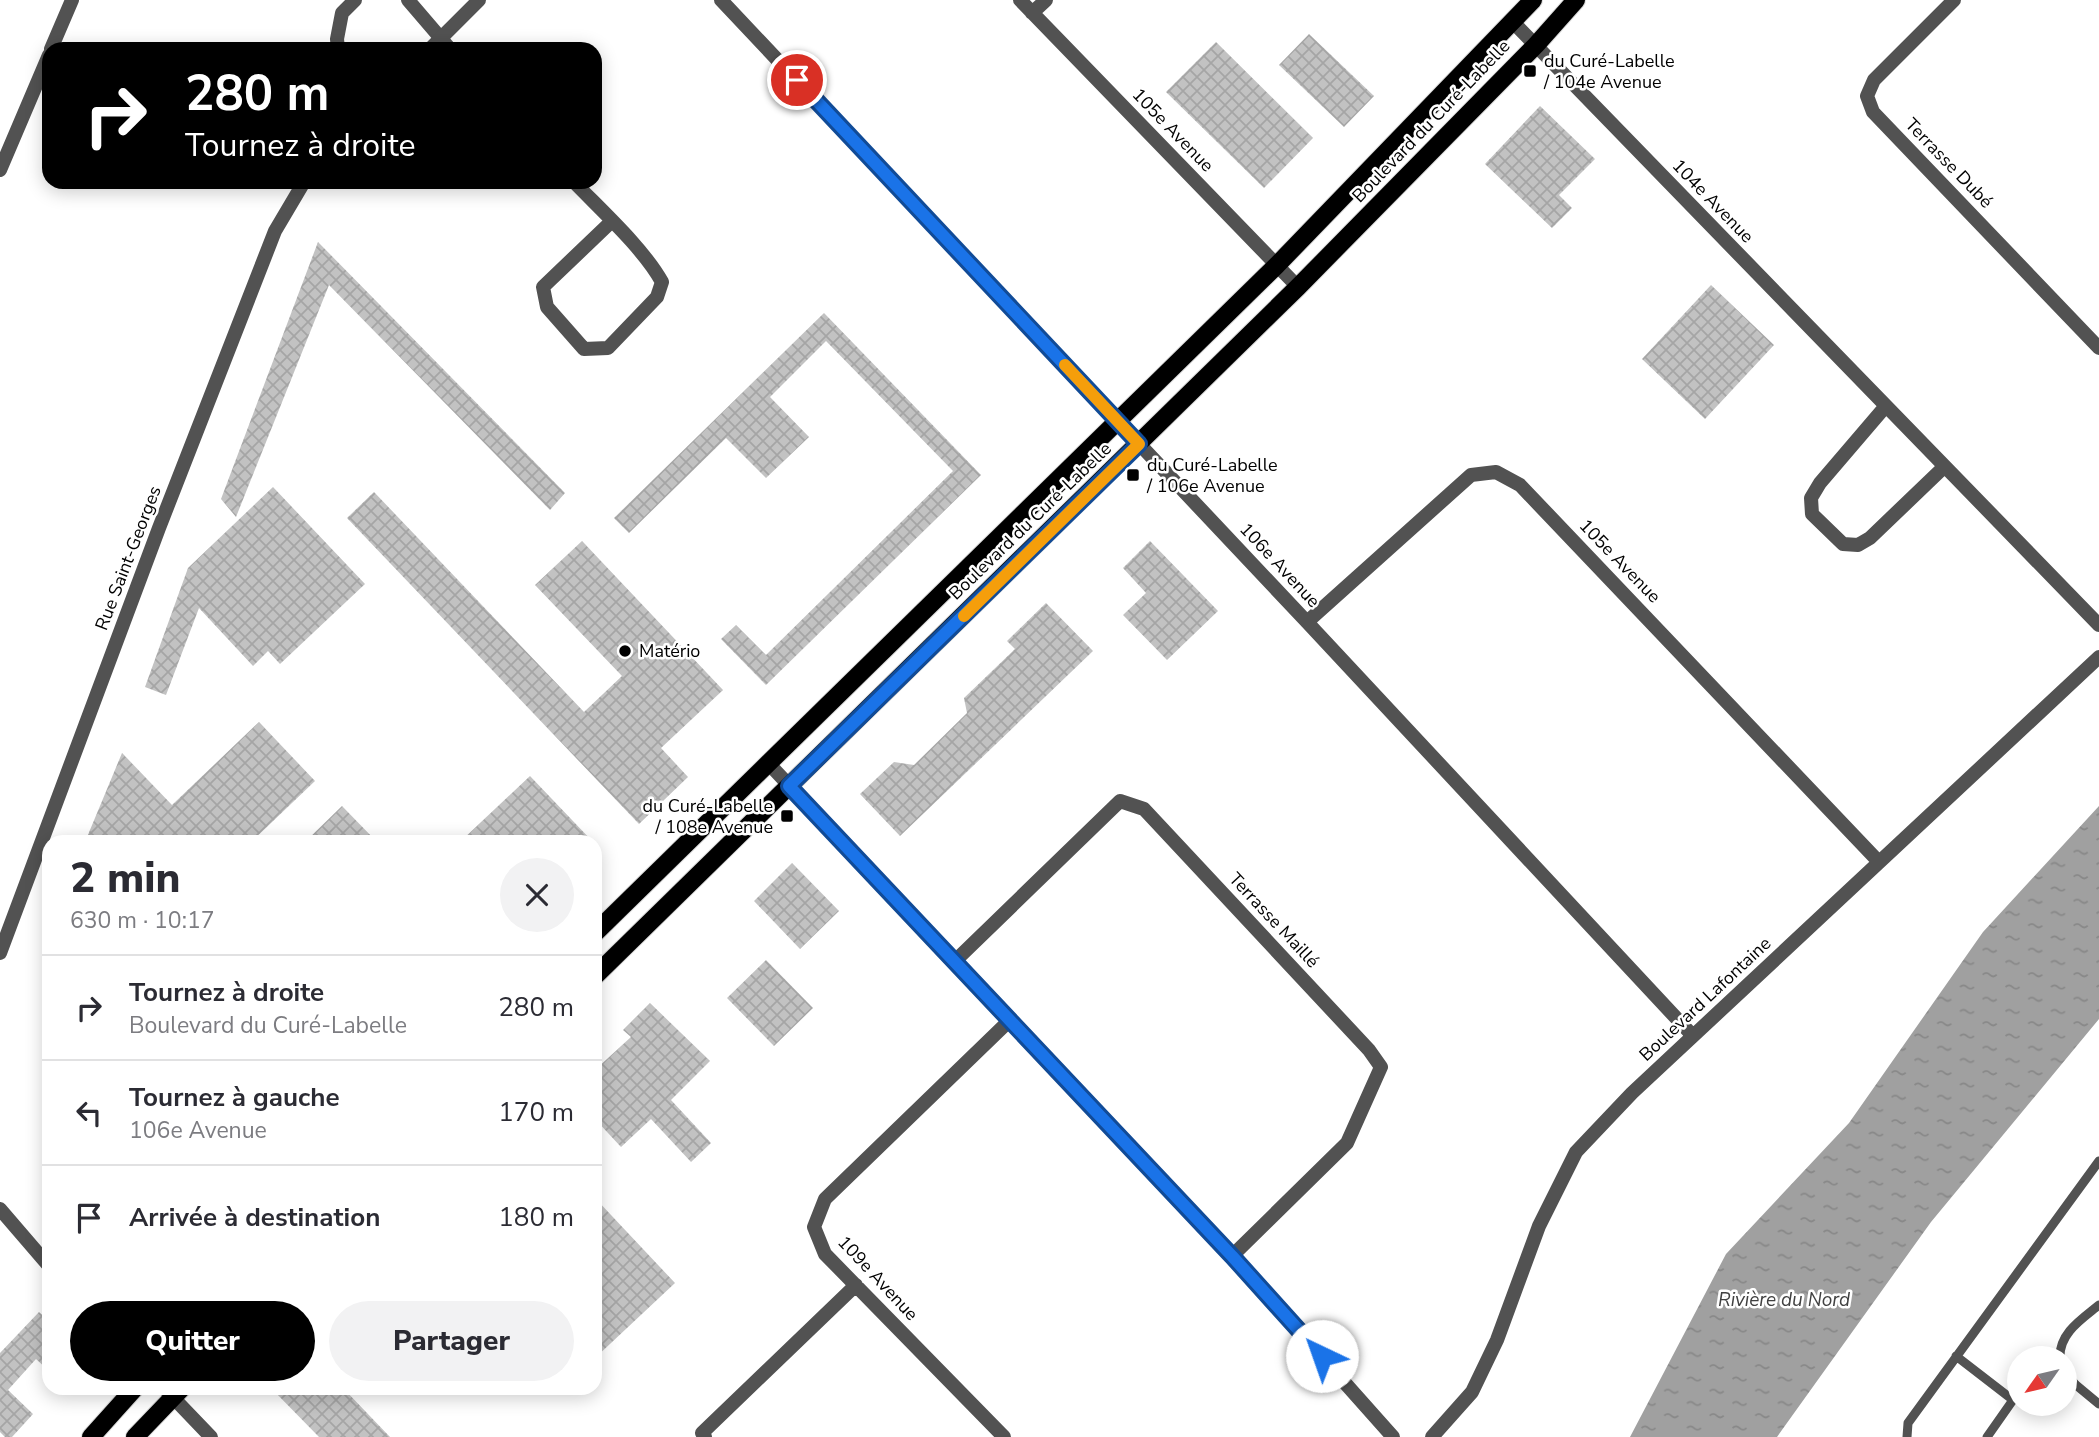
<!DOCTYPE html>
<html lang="fr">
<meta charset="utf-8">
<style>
:root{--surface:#fff;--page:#f2f2f3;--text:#2b2b33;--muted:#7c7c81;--line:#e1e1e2;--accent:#000}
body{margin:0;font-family:"Nunito Sans",sans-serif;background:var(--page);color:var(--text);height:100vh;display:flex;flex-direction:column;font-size:26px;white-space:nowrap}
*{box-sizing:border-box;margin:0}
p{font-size:23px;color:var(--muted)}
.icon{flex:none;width:38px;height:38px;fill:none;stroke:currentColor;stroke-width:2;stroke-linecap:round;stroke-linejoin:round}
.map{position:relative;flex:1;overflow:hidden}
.side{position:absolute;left:42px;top:835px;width:560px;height:560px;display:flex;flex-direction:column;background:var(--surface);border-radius:21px;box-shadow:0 4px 18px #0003}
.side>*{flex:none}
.hud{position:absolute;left:42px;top:42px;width:560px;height:147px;border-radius:21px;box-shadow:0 4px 18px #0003;background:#000;color:#fff;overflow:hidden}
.needle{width:46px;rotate:236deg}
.buttons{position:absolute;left:2007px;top:1346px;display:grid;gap:14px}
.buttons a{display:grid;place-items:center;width:70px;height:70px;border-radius:50%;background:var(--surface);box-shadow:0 4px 18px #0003;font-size:35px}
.pin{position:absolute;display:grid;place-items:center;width:60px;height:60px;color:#fff;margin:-30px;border:4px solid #fff;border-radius:50%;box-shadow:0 2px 7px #0007}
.me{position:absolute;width:77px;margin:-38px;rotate:318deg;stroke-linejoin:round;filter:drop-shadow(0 0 5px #0008)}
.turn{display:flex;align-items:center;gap:24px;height:147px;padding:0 28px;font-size:32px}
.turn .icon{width:91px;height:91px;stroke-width:2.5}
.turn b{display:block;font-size:49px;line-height:60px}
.round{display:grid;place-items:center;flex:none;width:74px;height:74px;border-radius:37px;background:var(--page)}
.summary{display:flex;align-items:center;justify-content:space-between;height:119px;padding:0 28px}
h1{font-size:42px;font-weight:800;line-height:52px}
.cta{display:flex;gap:14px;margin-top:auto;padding:14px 28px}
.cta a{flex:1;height:80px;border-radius:42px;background:var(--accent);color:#fff;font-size:28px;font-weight:800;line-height:80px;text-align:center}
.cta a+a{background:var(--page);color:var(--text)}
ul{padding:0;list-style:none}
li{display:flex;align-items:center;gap:21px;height:105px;padding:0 28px;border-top:2px solid var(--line)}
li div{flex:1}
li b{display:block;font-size:26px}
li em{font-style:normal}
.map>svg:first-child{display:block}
.water{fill:url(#water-ripples)}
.building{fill:url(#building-cross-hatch)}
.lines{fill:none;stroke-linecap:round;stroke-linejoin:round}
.primary-casing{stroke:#dbdbdb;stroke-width:20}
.service{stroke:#525252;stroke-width:9}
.minor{stroke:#525252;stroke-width:14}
.tertiary{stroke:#525252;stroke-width:14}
.primary{stroke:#000;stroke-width:18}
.route-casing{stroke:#114b97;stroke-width:18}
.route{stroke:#1a73e8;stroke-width:12}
.slow{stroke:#f59e0b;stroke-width:12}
.poi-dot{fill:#000;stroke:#fff;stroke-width:2.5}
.labels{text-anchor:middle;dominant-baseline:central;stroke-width:5;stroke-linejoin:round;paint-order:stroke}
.poi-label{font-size:18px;fill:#000;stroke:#fff;text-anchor:start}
.street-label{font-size:18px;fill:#000;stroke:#fff}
.water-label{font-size:19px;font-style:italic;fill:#414141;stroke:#fff}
</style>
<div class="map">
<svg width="2099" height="1437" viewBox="0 0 2099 1437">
<defs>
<pattern id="water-ripples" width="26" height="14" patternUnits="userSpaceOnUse" patternTransform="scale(1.75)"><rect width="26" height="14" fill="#a0a0a0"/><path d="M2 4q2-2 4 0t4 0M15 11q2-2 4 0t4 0" fill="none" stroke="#888"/></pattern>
<pattern id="building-cross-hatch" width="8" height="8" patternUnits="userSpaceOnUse" patternTransform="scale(1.75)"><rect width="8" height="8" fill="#c2c2c2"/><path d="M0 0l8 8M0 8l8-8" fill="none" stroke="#a5a5a5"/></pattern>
</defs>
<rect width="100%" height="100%" fill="#fff"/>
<path class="water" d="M2099,806V1019L1931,1222L1777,1437H1630L1726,1254L1849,1123L1983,932Z"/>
<path class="building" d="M1309,34L1374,96L1344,127L1279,65Z
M1216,42L1313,138L1264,188L1166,92Z
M1540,106L1595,159L1559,195L1572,208L1552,228L1485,164Z
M318,242L565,493L550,510L329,285L236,517L221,499Z
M1711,285L1774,345L1705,419L1642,359Z
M824,313L981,475L766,685L721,639L736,625L766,655L953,471L826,341L770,397L809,437L766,478L726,438L629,533L614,518Z
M273,487L365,584L280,664L268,651L253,666L199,608L166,695L145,687L188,568Z
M374,492L584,712L622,676L535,585L582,541L723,690L661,748L688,777L639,824L347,518Z
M1150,541L1218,611L1167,660L1123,615L1146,593L1123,568Z
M1046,603L1093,651L900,836L860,794L894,762L914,765L967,713L964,698L1015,649L1007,641Z
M259,722L315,781L251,842H85L122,753L172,805Z
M530,776L593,842H460Z
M342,806L377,842H305Z
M792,863L839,911L800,949L754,901Z
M766,960L813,1008L774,1046L727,998Z
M650,1003L710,1061L671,1100L711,1143L691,1162L651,1119L621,1147L595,1119V1070L631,1037L623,1030Z
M595,1198L675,1283L595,1358Z
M39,1312L49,1321V1371L36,1359L8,1390L33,1414L12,1437H5L0,1432V1353Z
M271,1388H343L390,1437H319Z"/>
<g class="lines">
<defs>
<path id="primary" d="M595,933L1277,265L1533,0
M595,976L1298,287L1536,45L1576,0
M91,1437L135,1388
M135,1437L182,1388"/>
</defs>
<use href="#primary" class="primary-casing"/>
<path class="service" d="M1956,1356L2013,1400L1987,1437
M2060,1358C2059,1333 2082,1319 2099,1305
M2065,1373L2076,1385L2099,1404
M1907,1437L1908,1423L2099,1161"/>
<path class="minor" d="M408,0L450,49
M721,0L1307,622L1693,1036
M1020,0L1298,287
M1954,0L1874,80L1867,96L1873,112L2099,348
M1032,13L1046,0
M1513,22L2099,625
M51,49L72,0
M338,49L337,39L342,13L355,0
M0,170L49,55
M574,182C602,211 643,248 662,282L657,297L608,348L584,349L547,307L543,287L612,221
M1885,407L1820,483L1811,498L1812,514L1843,544L1858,545L1870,538L1944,467
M1307,622L1471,475L1496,472L1520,485L1879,862
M769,764L1232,1256L1393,1437
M955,961L1120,801L1144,809L1369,1050L1381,1067L1347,1143L1232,1256
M164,1388L211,1437
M705,1437L702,1433L856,1285
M1004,1437L825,1254L814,1227L825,1199L1010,1020
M1432,1437L1472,1392L1497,1340L1539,1226L1576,1152L1632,1093L2099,657"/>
<path class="tertiary" d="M430,49L479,0
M0,953L159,528L275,231L304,182
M0,1209L49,1266"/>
<use href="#primary" class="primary"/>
</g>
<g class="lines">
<defs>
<path id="route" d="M797,80L1139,444L789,786L1232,1256L1322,1356"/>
</defs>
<use href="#route" class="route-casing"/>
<use href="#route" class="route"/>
<path class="slow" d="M964,616L1139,444L1065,365"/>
</g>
<g class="poi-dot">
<rect x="1523" y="64" width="14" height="14" rx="3.5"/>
<rect x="1126" y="468" width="14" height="14" rx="3.5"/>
<circle cx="625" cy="651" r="7"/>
<rect x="780" y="809" width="14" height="14" rx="3.5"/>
</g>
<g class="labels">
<g class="poi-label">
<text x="1544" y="61">du Curé-Labelle<tspan x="1544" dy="21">/ 104e Avenue</tspan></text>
<text x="1147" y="465">du Curé-Labelle<tspan x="1147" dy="21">/ 106e Avenue</tspan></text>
<text x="639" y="651">Matério</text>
<text x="773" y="806" text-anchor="end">du Curé-Labelle<tspan x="773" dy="21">/ 108e Avenue</tspan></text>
</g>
<g class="street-label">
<text transform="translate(1431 121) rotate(-46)">Boulevard du Curé-Labelle</text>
<text transform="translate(1173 130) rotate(46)">105e Avenue</text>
<text transform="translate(1949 163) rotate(46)">Terrasse Dubé</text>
<text transform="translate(1713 201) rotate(46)">104e Avenue</text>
<text transform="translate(1030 521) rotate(-44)">Boulevard du Curé-Labelle</text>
<text transform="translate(128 558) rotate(-69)">Rue Saint-Georges</text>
<text transform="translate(1620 561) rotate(46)">105e Avenue</text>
<text transform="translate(1280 565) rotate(47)">106e Avenue</text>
<text transform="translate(1274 920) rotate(47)">Terrasse Maillé</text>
<text transform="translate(1705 999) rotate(-43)">Boulevard Lafontaine</text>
<text transform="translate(878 1278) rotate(47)">109e Avenue</text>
</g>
<g class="water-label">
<text x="1784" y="1300">Rivière du Nord</text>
</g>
</g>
</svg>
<div class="buttons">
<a><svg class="needle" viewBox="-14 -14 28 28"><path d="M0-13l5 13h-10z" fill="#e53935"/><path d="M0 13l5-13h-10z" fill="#7c7c81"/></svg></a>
</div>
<div class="pin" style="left:797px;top:80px;background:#d93025"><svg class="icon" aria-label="arrive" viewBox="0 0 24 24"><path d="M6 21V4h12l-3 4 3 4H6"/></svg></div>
<svg class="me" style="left:1322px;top:1356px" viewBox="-20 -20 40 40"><circle r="19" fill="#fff"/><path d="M0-13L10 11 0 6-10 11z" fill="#1a73e8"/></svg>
<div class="hud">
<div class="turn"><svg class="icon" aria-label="right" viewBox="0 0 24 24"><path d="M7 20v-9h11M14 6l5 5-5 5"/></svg><div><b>280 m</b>Tournez à droite</div></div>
</div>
<section class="side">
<div class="summary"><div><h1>2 min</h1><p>630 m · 10:17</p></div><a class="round"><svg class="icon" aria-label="close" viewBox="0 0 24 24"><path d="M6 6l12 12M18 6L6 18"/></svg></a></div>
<ul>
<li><svg class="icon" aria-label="right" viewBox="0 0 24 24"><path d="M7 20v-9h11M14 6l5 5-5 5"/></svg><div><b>Tournez à droite</b><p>Boulevard du Curé-Labelle</p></div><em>280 m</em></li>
<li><svg class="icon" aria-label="left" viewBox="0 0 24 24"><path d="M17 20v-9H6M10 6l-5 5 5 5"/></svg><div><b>Tournez à gauche</b><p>106e Avenue</p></div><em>170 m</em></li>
<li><svg class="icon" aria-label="arrive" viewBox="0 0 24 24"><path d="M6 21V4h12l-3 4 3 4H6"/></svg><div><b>Arrivée à destination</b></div><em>180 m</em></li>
</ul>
<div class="cta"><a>Quitter</a><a>Partager</a></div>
</section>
</div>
